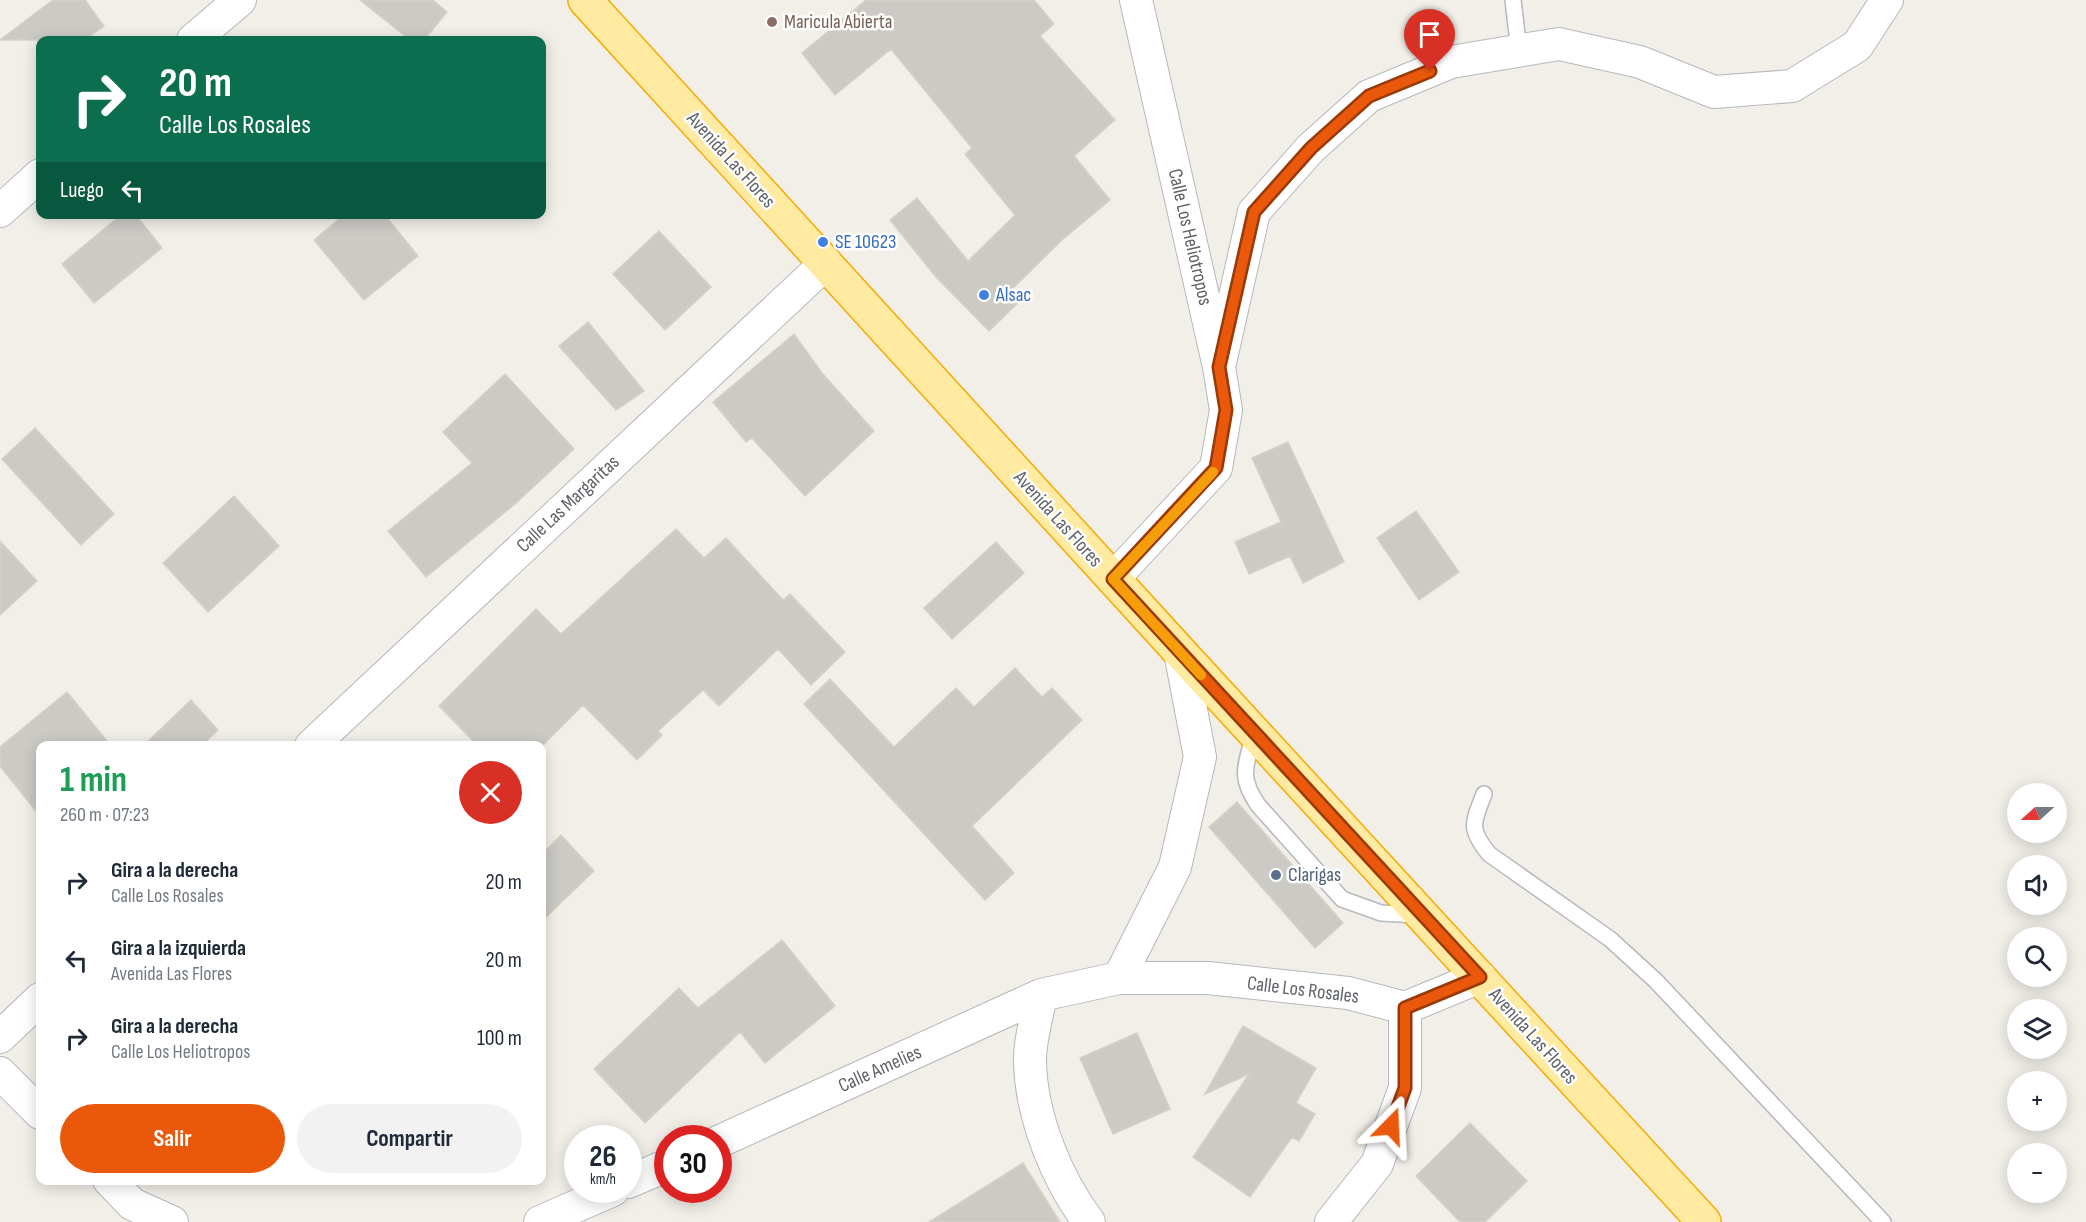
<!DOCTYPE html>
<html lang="es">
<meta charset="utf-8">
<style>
:root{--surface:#fff;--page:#f2f2f3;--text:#1f2937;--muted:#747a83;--accent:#ea580c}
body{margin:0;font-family:"Sofia Sans Condensed",sans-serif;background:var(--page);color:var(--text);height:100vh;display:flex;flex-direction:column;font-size:22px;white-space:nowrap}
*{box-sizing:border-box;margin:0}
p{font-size:20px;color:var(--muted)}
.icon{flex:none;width:33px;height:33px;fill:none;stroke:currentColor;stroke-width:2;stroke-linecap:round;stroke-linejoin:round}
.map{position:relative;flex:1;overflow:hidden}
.side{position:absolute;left:36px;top:741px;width:510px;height:444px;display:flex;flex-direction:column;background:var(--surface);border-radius:12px;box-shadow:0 3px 15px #0003}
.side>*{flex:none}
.guide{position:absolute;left:36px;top:36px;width:510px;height:183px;border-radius:12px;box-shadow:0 3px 15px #0003;background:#0b6e4f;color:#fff;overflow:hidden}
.needle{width:39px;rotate:249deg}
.controls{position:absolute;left:2007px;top:783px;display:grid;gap:12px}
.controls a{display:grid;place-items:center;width:60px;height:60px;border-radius:50%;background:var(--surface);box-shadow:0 3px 15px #0003;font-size:30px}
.speed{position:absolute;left:564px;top:1125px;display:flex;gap:12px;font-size:30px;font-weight:700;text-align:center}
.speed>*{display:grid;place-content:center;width:78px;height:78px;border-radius:50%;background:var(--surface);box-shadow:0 3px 15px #0003;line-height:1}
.speed small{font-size:15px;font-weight:400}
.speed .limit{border:9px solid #d22;background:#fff;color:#111}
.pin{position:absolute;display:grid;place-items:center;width:51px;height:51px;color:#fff;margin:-62px -26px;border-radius:50% 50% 50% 0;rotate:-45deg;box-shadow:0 0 6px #0007}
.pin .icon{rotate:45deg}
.me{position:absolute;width:66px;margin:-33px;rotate:21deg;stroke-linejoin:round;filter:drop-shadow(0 0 4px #0008)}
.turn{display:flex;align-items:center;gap:21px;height:126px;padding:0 24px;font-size:27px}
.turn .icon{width:78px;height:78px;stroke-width:2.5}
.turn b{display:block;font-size:42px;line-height:51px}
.then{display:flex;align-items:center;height:57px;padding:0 24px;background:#0003;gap:12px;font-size:22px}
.round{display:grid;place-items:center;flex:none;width:63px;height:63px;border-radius:32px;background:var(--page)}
.headline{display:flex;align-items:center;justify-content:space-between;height:102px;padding:0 24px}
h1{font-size:36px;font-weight:700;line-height:45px;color:#1e9e55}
.action{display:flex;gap:12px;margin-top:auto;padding:12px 24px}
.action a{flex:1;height:69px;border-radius:36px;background:var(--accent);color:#fff;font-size:24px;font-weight:700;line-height:69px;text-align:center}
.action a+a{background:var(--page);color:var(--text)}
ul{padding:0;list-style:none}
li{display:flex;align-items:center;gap:18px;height:78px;padding:0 24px}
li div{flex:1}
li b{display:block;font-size:22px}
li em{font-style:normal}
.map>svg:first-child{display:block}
.building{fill:#cccac5;stroke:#d6d1c6;stroke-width:1.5}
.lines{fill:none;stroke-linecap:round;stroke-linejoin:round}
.service-casing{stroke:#b5b8bc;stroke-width:18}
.minor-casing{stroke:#b5b8bc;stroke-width:34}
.trunk-casing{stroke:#f9ab00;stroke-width:36}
.service{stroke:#fff;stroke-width:15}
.minor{stroke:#fff;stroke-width:32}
.trunk{stroke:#feeaa1;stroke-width:33}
.route-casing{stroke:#983908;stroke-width:15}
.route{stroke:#ea580c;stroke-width:10}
.slow{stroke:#f59e0b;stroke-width:10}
.education-dot{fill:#8d6e63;stroke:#fff;stroke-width:2}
.shop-dot{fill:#3f7fe0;stroke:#fff;stroke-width:2}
.service-dot{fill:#5c6f8a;stroke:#fff;stroke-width:2}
.labels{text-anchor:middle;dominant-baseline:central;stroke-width:5;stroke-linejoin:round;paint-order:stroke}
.education-label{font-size:20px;fill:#785e54;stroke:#fff;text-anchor:start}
.street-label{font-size:20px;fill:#5f6368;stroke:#fff}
.shop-label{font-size:20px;fill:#366cbe;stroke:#fff;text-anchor:start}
.service-label{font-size:20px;fill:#4e5e75;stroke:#fff;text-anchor:start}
</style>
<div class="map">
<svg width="2086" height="1222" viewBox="0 0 2086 1222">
<rect width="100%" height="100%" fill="#f1efe8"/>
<path class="building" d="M53,0H85L104,26L84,40H0Z
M360,0H433L447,12L424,40H410Z
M866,0H1034L1054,24L1040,36L1115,120L1074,156L1110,200L1062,240L1009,292L1019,302L989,331L936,277L890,220L917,198L968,261L1015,215L965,154L972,148L891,49L835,95L802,53Z
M122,214H135L162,248L94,303L62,264Z
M345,214H384L418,256L364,300L314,240Z
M659,231L711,287L665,330L613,274Z
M588,322L644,391L616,410L559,346Z
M794,334L822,373L874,431L805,496L752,438L746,442L713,402Z
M505,374L574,449L515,504L426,577L388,531L472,463L443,432Z
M35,428L114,514L81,545L2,459Z
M1288,442L1344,562L1303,583L1290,556L1249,574L1235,542L1281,522L1252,458Z
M234,496L279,546L208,612L163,563Z
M1416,511L1459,572L1419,600L1377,538Z
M676,529L704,558L726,538L783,600L790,594L845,652L811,685L778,649L719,706L703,690L658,731L662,735L637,760L583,705L542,746H478L439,706L536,609L561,634Z
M0,541L37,581L0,615Z
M996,542L1024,573L952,639L924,608Z
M1015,668L1042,697L1052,688L1082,720L972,826L1014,873L985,900L804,704L830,679L894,747L956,688L974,707Z
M67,692L111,746H40V816L0,766V747Z
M191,700L218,730L201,746H143Z
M1237,802L1343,923L1315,948L1209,827Z
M561,835L594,871L542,921V854Z
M782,940L835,1006L765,1063L740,1032L645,1123L594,1069L679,988L698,1008Z
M1243,1026L1316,1068L1296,1103L1315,1114L1299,1141L1292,1137L1250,1197L1193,1157L1249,1074L1205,1094Z
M1137,1033L1170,1109L1113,1134L1080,1058Z
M1470,1123L1527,1181L1485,1222H1460L1416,1176Z
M1023,1163L1060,1222H929Z"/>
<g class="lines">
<defs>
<path id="service" d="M1513,0L1519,51
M1254,734C1246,766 1238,776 1258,805L1342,899L1381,913L1417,915
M1484,794C1473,823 1468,828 1489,854L1610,939L1656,981L1883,1222"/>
<path id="minor" d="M193,40L240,0
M0,211L40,175
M1219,367L1254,212L1311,148L1369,96L1451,62L1559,44L1640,62L1714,92L1792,86L1857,46L1887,0
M1113,579L1216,468L1226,410L1219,367L1136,0
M311,746L826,263
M1119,978H1208L1348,993L1405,1008L1480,977
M1041,995C1037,1017 1029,1042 1030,1064C1032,1118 1057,1180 1089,1222
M0,1037L40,999
M0,1073L40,1113
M718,1142L1041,995L1119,978L1175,867L1200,757L1180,652
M109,1180L132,1204L172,1222
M628,1182L668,1165
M540,1222L613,1190
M1331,1222L1377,1164L1405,1088V1008"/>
<path id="trunk" d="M585,0L1180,652L1704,1222"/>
</defs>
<use href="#service" class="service-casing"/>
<use href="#minor" class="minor-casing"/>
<use href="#trunk" class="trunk-casing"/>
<use href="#service" class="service"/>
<use href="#minor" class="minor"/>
<use href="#trunk" class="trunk"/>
</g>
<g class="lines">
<defs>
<path id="route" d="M1391,1126L1405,1088V1008L1480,977L1113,579L1216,468L1226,410L1219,367L1254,212L1311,148L1369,96L1430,71"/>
</defs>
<use href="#route" class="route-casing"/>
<use href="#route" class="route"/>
<path class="slow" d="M1201,675L1113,579L1213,472"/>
</g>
<circle class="education-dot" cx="772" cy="22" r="6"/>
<g class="shop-dot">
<circle cx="823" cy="242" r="6"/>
<circle cx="984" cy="295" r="6"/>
</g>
<circle class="service-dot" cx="1276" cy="875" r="6"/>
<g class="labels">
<g class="education-label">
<text x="784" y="22">Maricula Abierta</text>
</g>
<g class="street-label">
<text transform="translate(731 160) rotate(48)">Avenida Las Flores</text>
<text transform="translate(1190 237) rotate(77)">Calle Los Heliotropos</text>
<text transform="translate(568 504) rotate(-43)">Calle Las Margaritas</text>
<text transform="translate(1058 519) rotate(48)">Avenida Las Flores</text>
<text transform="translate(1303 990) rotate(7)">Calle Los Rosales</text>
<text transform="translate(1533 1036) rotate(48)">Avenida Las Flores</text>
<text transform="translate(880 1069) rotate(-24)">Calle Amelies</text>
</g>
<g class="shop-label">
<text x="835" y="242">SE 10623</text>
<text x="996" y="295">Alsac</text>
</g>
<g class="service-label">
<text x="1288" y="875">Clarigas</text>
</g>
</g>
</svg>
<div class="controls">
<a><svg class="needle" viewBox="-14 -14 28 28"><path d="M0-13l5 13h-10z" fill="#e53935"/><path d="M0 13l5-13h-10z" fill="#747a83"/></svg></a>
<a><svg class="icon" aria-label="sound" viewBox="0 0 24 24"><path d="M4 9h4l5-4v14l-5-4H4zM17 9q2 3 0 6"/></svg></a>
<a><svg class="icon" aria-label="search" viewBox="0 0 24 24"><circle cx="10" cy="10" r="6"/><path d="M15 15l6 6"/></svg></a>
<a><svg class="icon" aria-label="layers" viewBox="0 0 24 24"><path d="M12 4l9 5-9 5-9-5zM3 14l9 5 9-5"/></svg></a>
<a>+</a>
<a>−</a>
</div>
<div class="speed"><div>26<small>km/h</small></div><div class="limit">30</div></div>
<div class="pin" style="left:1430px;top:71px;background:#d93025"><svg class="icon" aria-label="arrive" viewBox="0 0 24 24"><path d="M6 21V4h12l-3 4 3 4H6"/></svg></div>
<svg class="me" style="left:1391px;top:1126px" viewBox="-20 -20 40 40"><path d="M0-17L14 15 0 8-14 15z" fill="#ea580c" stroke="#fff" stroke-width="4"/></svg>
<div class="guide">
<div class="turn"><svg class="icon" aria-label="right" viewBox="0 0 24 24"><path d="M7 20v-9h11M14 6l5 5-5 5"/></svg><div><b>20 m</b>Calle Los Rosales</div></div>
<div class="then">Luego<svg class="icon" aria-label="left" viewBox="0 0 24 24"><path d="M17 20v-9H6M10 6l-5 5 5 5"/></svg></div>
</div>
<section class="side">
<div class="headline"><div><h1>1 min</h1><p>260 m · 07:23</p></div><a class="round" style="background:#d93025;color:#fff"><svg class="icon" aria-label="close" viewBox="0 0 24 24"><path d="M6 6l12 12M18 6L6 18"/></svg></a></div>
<ul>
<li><svg class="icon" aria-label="right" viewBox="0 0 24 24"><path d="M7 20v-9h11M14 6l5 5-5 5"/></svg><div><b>Gira a la derecha</b><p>Calle Los Rosales</p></div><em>20 m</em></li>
<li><svg class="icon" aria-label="left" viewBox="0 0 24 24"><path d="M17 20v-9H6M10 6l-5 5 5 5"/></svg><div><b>Gira a la izquierda</b><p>Avenida Las Flores</p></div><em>20 m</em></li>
<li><svg class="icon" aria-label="right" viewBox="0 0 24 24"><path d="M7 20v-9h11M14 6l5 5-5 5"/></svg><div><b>Gira a la derecha</b><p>Calle Los Heliotropos</p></div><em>100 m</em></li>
</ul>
<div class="action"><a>Salir</a><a>Compartir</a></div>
</section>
</div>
